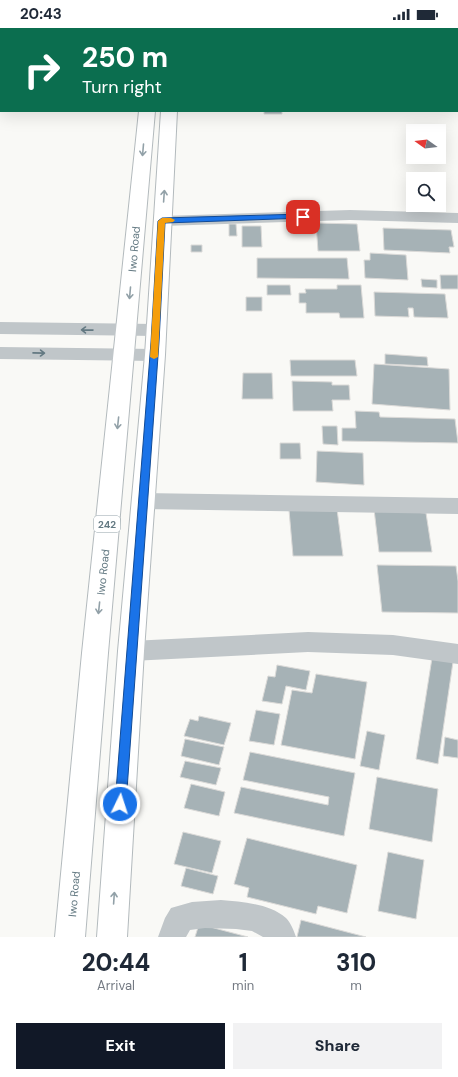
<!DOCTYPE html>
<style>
:root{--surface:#fff;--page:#f2f2f3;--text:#1f2937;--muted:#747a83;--accent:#111827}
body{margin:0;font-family:"DM Sans",sans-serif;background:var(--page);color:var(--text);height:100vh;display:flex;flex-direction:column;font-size:15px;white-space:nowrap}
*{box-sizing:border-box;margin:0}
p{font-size:13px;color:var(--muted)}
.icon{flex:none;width:22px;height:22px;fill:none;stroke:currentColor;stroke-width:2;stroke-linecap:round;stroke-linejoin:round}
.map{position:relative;height:909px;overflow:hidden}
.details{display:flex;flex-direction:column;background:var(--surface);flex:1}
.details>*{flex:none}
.top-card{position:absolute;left:0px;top:0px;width:458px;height:84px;box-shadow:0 4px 16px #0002;background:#0b6e4f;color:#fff;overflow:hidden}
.needle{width:26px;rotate:284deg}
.fabs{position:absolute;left:406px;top:96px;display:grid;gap:8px}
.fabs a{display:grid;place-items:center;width:40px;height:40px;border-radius:0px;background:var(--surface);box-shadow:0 4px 16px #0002;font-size:20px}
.pin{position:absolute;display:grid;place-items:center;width:34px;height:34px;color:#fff;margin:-17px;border-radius:8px;box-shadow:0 2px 6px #0006}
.me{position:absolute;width:44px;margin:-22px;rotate:4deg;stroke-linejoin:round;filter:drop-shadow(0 0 3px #0008)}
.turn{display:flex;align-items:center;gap:14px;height:84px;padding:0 16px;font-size:18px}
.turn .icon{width:52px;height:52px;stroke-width:2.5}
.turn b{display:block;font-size:28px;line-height:34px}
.eta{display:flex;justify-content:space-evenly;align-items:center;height:68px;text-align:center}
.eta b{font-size:24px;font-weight:800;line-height:28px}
.primary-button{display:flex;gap:8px;margin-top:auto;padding:8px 16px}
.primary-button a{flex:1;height:46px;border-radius:0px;background:var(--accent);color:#fff;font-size:16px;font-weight:800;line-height:46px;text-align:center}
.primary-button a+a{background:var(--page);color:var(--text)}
.status{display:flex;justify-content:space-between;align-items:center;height:28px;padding:0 20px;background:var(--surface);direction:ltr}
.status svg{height:11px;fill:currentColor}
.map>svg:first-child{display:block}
.building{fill:#a6b2b6;stroke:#dbdad8}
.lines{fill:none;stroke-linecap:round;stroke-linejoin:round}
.major-casing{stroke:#b3babd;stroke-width:2}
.minor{fill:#c0c6c9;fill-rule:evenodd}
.major{fill:#fff;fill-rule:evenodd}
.oneway{stroke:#92a1a8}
.oneway2{stroke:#637982}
.route{fill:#1a73e8;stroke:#114b97}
.slow{fill:#f59e0b}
.labels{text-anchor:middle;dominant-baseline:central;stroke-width:4;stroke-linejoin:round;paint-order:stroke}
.shield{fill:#fff;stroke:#92a1a8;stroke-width:1}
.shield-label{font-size:10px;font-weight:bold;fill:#637982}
.street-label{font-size:11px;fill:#637982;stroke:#fff}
</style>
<div class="status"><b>20:43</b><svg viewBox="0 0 49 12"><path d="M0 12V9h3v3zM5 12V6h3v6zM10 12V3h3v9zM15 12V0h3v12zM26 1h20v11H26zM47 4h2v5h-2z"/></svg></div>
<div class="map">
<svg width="458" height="909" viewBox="0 0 458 909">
<rect width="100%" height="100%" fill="#f9f9f6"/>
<path class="building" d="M264,83H282V86H264Z
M316,195L357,196L360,223H318Z
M229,196H236L237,208H229Z
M242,198H261L262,219H242Z
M383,200L451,202L454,219H449L450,225L384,222Z
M191,217H202V224H191Z
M370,225L406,227L408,252L365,250L364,232H370Z
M257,230H347L349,251L257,250Z
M440,247H458V261H441Z
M421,251L437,252V260L422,259Z
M267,257H290L291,267H267Z
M337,257H361L364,290H340L339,285H306V275H299V265H306L305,261H337Z
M374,264L445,266L448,290L414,289L413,280H408L409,289L375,288Z
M246,269H262V283H246Z
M385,326L427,329L428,338L385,336Z
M290,332H355L357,348H291Z
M374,336L449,341L450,382L372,376Z
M243,345H272L273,371H242Z
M292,353L332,354V357H349L350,372H332L333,383H293Z
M355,383L379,384L380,389L455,391L458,415L342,413V400H356Z
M322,398H337L338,417L323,416Z
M280,415H300L301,431H280Z
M317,423L363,425L364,457L316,454Z
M337,481L343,528H293L289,482Z
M374,481L426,485L432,524H379Z
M377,537L456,538L458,553V585L382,584Z
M432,630L453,634L438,736L416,731Z
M277,637L310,643L306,662L286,658L282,676L262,673L268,648L275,649Z
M316,646L367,654L355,731L281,717L292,662L312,665Z
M256,682L280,686L274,717L249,713Z
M199,688L231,695L224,717L184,708L190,691L198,693Z
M367,703L385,707L379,742L360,738Z
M445,709L458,712V730L443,728Z
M185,711L224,719L219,737L181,728Z
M250,724L355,745L344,808L234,785L241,759L328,777L329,769L243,752Z
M185,733L221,740L216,757L180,749Z
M377,749L438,761L432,814L369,801Z
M191,756L225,764L219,788L184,780Z
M183,804L221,813L212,845L174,836Z
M247,810L357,837L347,885L318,878L316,886L247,869L249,860L234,856Z
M388,824L424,832L416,891L378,883Z
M186,840L218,848L213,866L181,858Z
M301,892L366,909H297Z
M199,896L248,909H195Z"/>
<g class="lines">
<defs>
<path id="major" d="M146,0H160V1H146Z
M167,0H181V1H167Z
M139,83H155L108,625L85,909H55L82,625Z
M161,83H177L165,327L144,623L127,909H97L118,623L145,327Z"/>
</defs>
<use href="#major" class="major-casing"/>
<path class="minor" d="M323,0H337V1H323Z
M437,0H451V1H437Z
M457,8H458V16H457Z
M457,61H458V74H457Z
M350,182L458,185V195L350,192L162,198L156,196L154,193L156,190L162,188Z
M0,294L156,296L162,298L165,302L162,306L156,308L0,306Z
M0,319L155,321L162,323L164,327L162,331L155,333L0,331Z
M143,465L458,470V486L143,481L135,479L132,473L135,467Z
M308,604L393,607L458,616V636L393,627L308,624L131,633L123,630L119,623L123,616L131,613Z
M221,872C241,874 269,875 286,890C291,895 294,903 296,909H263L252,903L236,901L205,900L190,902L186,909H158L165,890L171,880L192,874Z"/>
<use href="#major" class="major"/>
</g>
<defs><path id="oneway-shaft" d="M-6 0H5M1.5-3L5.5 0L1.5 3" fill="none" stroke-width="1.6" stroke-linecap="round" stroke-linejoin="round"/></defs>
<g class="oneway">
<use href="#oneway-shaft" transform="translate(143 122) rotate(95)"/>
<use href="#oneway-shaft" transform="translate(164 168) rotate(-86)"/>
<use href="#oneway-shaft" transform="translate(130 265) rotate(95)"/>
<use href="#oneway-shaft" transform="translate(118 395) rotate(96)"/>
<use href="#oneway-shaft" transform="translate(99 580) rotate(96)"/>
<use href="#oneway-shaft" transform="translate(114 870) rotate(-86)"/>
</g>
<g class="oneway2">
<use href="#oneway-shaft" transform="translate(87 302) rotate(-179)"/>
<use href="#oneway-shaft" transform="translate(39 325) rotate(1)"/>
</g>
<path class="route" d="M303,186L305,187V190L165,195L159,314L126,776L124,779L120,781L116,779L115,776L151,314L158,193L162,190Z"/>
<path class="slow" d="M162,190H171L175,192L173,194L165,195L158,329L154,331L150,329L158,193Z"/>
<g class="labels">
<rect class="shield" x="94" y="488" width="26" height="16" rx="3"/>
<g class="shield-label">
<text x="107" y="496">242</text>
</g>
<g class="street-label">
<text transform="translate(134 221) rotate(-85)">Iwo Road</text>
<text transform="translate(103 544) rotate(-84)">Iwo Road</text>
<text transform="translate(74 866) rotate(-85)">Iwo Road</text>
</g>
</g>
</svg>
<div class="fabs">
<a><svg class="needle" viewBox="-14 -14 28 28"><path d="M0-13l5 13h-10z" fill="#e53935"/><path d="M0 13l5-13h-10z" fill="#747a83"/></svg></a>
<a><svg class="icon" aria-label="search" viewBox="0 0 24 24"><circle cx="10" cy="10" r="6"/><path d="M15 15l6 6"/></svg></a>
</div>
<div class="pin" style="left:303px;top:189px;background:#d93025"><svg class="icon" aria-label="arrive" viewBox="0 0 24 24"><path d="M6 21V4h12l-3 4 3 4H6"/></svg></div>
<svg class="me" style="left:120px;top:776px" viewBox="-20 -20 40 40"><circle r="17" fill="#1a73e8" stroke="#fff" stroke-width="3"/><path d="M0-11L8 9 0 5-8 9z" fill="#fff"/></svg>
<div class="top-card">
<div class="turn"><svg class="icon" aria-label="right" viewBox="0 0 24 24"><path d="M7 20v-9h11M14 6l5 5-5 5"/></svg><div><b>250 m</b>Turn right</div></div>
</div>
</div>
<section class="details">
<div class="eta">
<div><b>20:44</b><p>Arrival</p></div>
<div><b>1</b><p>min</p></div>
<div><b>310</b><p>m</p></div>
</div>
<div class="primary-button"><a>Exit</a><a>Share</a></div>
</section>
